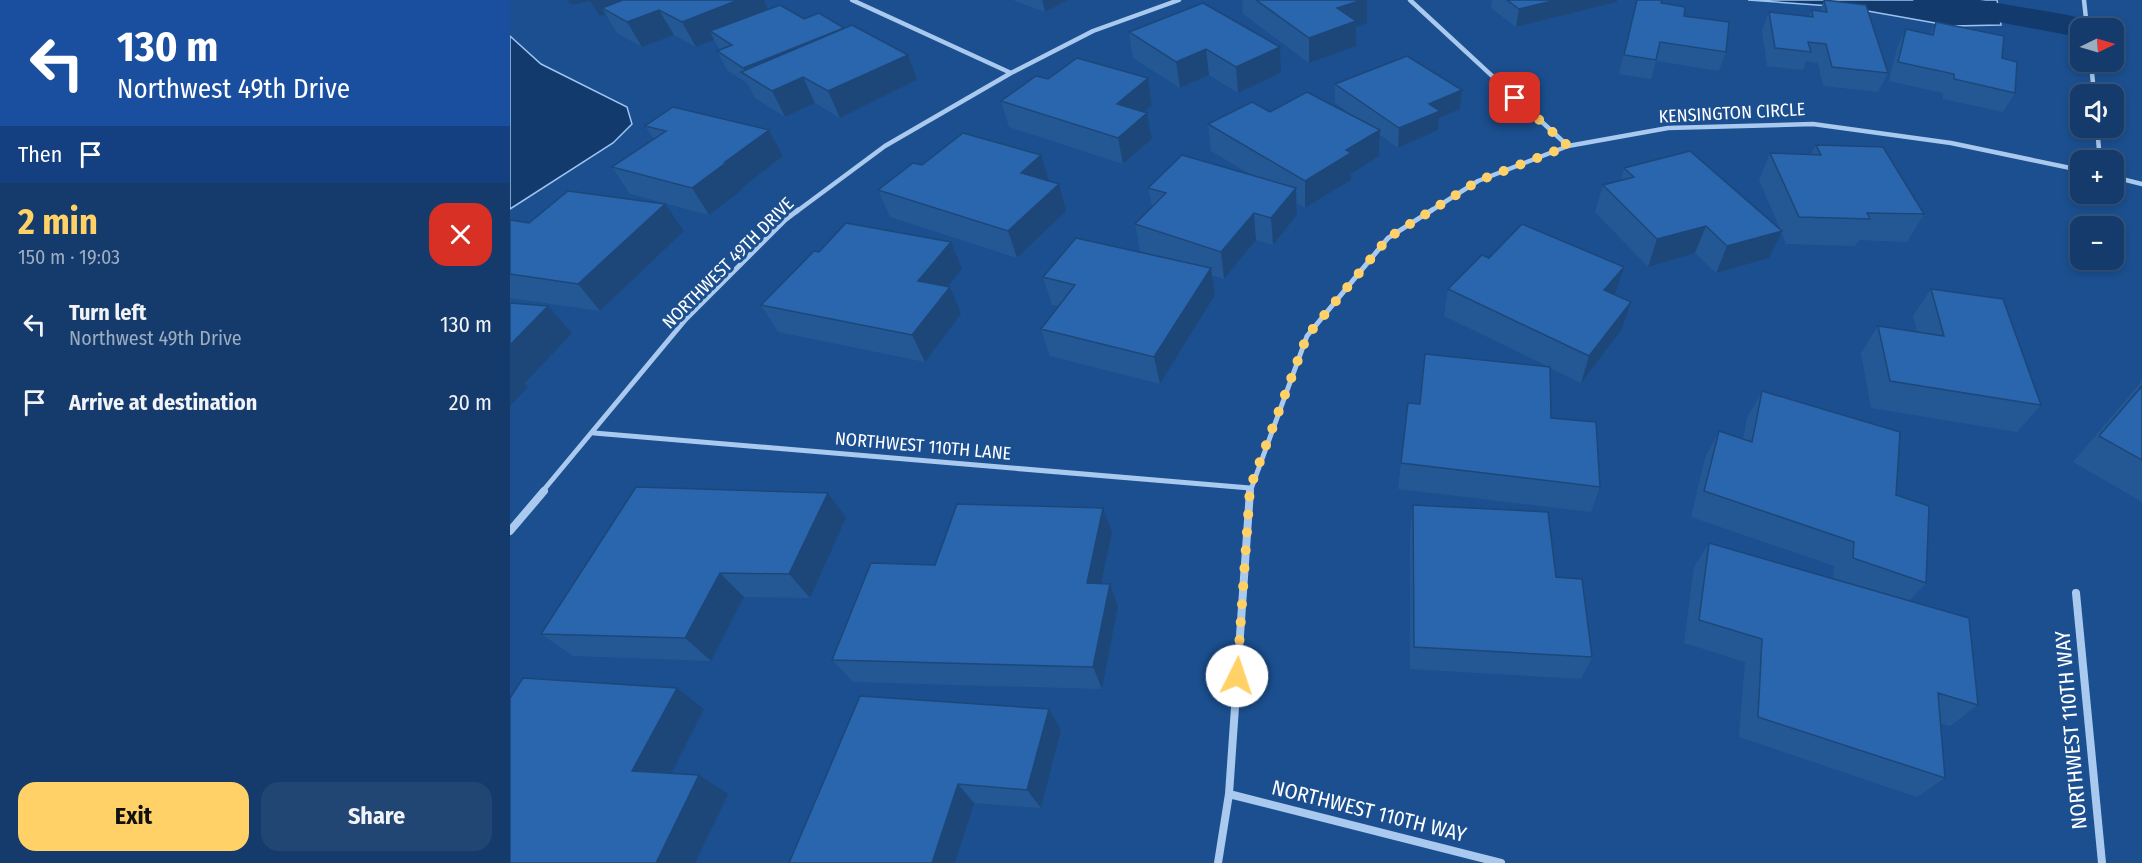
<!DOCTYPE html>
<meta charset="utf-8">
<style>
:root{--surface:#143b6b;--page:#214673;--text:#f1f3f6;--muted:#9dadc1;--line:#33557e;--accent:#ffd166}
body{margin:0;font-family:"Fira Sans Condensed",sans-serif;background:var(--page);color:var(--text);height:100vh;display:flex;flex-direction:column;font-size:22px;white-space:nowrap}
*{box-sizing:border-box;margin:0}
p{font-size:20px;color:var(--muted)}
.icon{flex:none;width:33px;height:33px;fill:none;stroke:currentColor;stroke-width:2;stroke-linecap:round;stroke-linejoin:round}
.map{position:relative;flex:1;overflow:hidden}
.panel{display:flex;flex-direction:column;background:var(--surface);width:510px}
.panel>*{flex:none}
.guide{background:#1a4fa0;color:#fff;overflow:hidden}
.needle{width:39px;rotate:85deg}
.fabs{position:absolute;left:1560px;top:18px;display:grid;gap:12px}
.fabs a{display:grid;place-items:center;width:54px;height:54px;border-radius:12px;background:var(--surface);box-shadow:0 3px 9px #0003,0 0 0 2px var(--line);font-size:30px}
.pin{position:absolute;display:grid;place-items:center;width:51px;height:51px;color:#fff;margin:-26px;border-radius:12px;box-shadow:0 3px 9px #0006}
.me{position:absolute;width:66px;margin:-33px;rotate:4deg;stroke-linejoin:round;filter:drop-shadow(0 0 4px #0008)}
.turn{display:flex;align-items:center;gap:21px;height:126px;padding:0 18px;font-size:27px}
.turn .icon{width:78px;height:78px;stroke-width:2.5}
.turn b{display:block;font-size:42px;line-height:51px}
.then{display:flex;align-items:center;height:57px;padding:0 18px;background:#0003;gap:12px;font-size:22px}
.round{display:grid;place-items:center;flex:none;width:63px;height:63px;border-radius:18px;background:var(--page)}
.summary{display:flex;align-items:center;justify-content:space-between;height:102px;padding:0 18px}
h1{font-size:36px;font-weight:700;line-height:45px;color:var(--accent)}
.button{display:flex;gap:12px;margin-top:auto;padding:12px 18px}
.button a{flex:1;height:69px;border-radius:18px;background:var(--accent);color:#111;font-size:24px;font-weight:700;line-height:69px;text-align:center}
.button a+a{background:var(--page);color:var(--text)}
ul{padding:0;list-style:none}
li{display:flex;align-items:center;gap:18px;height:78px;padding:0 18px}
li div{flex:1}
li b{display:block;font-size:22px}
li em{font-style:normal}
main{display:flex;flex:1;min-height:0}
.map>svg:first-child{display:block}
.water{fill:#123a6d;stroke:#9cc4f0;stroke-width:1.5}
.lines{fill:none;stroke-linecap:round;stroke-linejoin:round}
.canal{fill:#123a6d;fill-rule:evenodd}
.minor-far2{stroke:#a9c9ee;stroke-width:4.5}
.minor-far1{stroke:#a9c9ee;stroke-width:5}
.minor{stroke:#a9c9ee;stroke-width:8}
.wall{fill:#245895}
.shaded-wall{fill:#1d4779}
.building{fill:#2a66ad;stroke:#1d4779;stroke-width:1.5}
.route{stroke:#ffd166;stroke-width:10;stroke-dasharray:0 18}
.labels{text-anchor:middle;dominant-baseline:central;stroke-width:6;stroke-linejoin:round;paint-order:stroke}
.street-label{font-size:18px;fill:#fff;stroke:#1b4f8f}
.near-street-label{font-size:21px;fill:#fff;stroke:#1b4f8f}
</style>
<main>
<section class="panel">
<div class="guide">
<div class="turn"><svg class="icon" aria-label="left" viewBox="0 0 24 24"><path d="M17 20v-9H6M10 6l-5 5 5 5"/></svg><div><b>130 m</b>Northwest 49th Drive</div></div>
<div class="then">Then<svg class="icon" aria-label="arrive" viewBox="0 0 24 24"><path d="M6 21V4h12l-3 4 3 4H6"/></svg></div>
</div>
<div class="summary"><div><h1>2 min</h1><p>150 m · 19:03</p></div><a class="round" style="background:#d93025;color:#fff"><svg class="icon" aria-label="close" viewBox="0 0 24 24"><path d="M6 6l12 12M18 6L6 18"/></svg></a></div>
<ul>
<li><svg class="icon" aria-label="left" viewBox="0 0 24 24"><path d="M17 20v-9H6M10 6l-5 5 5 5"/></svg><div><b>Turn left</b><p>Northwest 49th Drive</p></div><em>130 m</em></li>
<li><svg class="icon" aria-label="arrive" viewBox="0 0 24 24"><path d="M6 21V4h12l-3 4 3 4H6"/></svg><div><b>Arrive at destination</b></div><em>20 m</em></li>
</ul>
<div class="button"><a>Exit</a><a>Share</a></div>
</section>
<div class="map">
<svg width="1632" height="863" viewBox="0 0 1632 863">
<rect width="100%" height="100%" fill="#1b4f8f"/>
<path class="water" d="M1238,0H1487L1491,25L1442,26L1335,7Z
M0,36L31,64L117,107L122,124L103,143L0,209Z"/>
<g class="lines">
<path class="canal" d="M1403,0H1470L1558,15L1569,18L1574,25L1569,32L1558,35L1418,9L1407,6Z"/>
<path class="minor-far2" d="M342,0L501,73
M900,0L1058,146
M1574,0L1577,28
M1581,62L1584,94
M1587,128L1590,160
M1604,177L1632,184
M286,212L375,146L501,73L583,31L669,0
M919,212L968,181L1058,146L1158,128L1303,124L1441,143L1570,170"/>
<path class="minor-far1" d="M84,433L740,488
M32,492L176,319L275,220L288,210
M740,492L797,336L878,238L922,210"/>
<path class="minor" d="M0,531L34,491
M1566,593L1592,863
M719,794L991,863
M708,863L719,794L740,491"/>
</g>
<path class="wall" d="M58,0H254L258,9L294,19L334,28L407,80L330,118L305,103L275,117L245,98L237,83L217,70L207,51L210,50L204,40L186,47L164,35L132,47L107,33L96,15L90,16L80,1L61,5Z
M503,0H558L535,12Z
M732,0H857V23L846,27V46L799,63L733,14Z
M982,0H1107V2L1006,27L981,8Z
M1127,0L1151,3L1174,16L1216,52L1209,71L1146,61L1141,79L1109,74Z
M1314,0L1378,73L1368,92L1313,86L1308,63L1296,61L1293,70L1257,66L1252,31L1259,12L1299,16L1302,10L1310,11Z
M693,3L771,73L728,93L699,75L670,88L623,58L619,32Z
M1426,22L1492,58L1505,93L1493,112L1433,99V93L1379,81L1387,48L1396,29L1420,34Z
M638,78L642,105L633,112L637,113L642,139L613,164L499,127L491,101L538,79Z
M825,84L952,90L950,109L929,118L928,130L888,148L870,135L869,156L841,174V180L795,208L787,203V215L763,245L746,240L714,279L702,275L705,295L650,384L540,356L531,329L549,306L542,305L533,277L640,254L630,251L625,224L642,207L638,188L741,175L701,151L698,124L760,112L842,115L825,103Z
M135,126L259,130L273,156L232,188L233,189L199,215L120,194L102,167L144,139Z
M1306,145L1414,214L1397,242L1349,240L1345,246L1276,244L1271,232L1259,258L1206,273L1185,253L1138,267L1085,212L1093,185L1111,180L1114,168L1270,229L1249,180L1260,153L1301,154Z
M412,165L538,181L556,211L507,258L380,217L368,190Z
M0,220L19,223L174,231L90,311L0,298Z
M979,258L1105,294L1121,302L1112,329L1071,383L1040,368L1041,418L1090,487L1081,512L888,489L898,403L909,404L915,354L1037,366L934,316L938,289Z
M452,269L438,286L451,314L415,362L268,332L251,305Z
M1421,289L1531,405L1507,432L1361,408L1351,353L1368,326L1407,332L1403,316Z
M1632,381V502L1563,462Z
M1252,391L1386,495L1416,583L1399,601L1468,705L1440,726L1431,723L1435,778L1407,797L1229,737L1235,662L1174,643L1184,567L1199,543L1323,579L1324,566L1181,517L1195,458L1209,431L1233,439L1237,418Z
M903,505L1046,577L1082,657L1071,679L900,669V531Z
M336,518L300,598L234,597L201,661L63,656L31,634Z
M602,533L591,583L600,584L608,607L592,689L343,682L322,660L425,565Z
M539,709L551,730L531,808L464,803L279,863Z"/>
<path class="shaded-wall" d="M58,0H162L92,8L96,15L90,16L80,1L61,5Z
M228,0H254L261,16L200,31L204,40L186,47L172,22Z
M532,0H558L535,12Z
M852,0H857V23L846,27V46L799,63V38L827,8Z
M1046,0H1107V2L1006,27L1009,9Z
M149,10L164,35L132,47L117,22Z
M334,28L342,46L237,76L233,68Z
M770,47L771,73L728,93L726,67Z
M696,49L699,75L670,88L666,62Z
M398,55L407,80L330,118L318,91Z
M293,77L305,103L275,117L262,91Z
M638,78L642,105L612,130L607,104Z
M952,90L950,109L929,118L928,130L888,148L889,128L919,104Z
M637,113L642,139L613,164L608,138Z
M259,130L273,156L232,188L233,189L199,215L182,188L215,162Z
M870,130L869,156L841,174V180L795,208V181L836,150Z
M531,155L539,181L511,173Z
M549,184L556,211L507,258L498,231Z
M786,188L787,215L763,245L761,218Z
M155,204L174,231L90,311L68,284Z
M744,213L746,240L714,279L711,252Z
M1196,226L1185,253L1138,267L1147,239Z
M1272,231L1259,258L1206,273L1217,246Z
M441,242L452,269L421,308L408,281Z
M1114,267L1105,294L1086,317L1094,290Z
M701,268L705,295L650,384L644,357Z
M440,287L451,314L415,362L402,335Z
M1121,302L1112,329L1071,383L1079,356Z
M38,306L62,333L14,384L18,387L0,406V345Z
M318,493L336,518L300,598L279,574Z
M593,508L602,533L586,607L577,583Z
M210,573L234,597L201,661L175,638Z
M600,584L608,607L592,689L583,667Z
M167,688L194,709L153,790L122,771Z
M539,709L551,730L531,808L517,790Z
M189,775L218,794L185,863H146Z
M448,784L464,803L445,863H422Z"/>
<path class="building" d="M113,0H228L172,22L149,10L117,22L92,8Z
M746,0H852L827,8L846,21L799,38Z
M997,0H1046L1009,9Z
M1127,0H1152L1151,3L1175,7L1174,16L1219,22L1216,52L1150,42L1146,60L1114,55Z
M1314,0L1356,5L1378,73L1322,67L1316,44L1298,42L1301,52L1265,48L1259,12L1303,17L1302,10L1317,12Z
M693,3L770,47L726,67L696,49L666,62L619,32Z
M270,5L294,19L309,13L334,28L233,68L207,51L222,45L200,31Z
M1426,22L1494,36L1492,58L1507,62L1505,93L1444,79V74L1388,62L1396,29L1423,35Z
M342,25L398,55L318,91L293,77L262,91L231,72Z
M897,56L952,90L919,104L930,111L889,128L825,84Z
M567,58L638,78L607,104L637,113L608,138L491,101L526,76L538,79Z
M797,92L870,130L836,150L841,153L795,181L698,124L742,102L760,112Z
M163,107L259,130L215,162H217L182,188L102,167L156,131L135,126Z
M453,133L531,155L511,173L549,184L498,231L368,190L403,163L412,165Z
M1306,145L1373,147L1414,214L1357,213L1360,219L1289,217L1260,153L1311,155Z
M1180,151L1272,231L1217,246L1196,226L1147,239L1093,185L1124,177L1114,168Z
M672,155L786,188L761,218L744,213L711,252L625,224L656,193L638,188Z
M58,191L155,204L68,284L0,274V220L19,223Z
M336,223L441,242L408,281L440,287L402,335L251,305L304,251L309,252Z
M1012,224L1114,267L1094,290L1121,302L1079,356L938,289L972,255L979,258Z
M566,238L701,268L644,357L531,329L565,285L533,277Z
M1421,289L1493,299L1531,405L1380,381L1368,326L1434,336Z
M0,303L38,306L0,345Z
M915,354L1040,367L1041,418L1086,422L1090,487L891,463L898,403L910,404Z
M1632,386V460L1589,436Z
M1252,391L1390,432L1386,495L1419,506L1416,583L1343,558L1344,542L1194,491L1209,431L1242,442Z
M126,487L318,493L279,574L210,573L175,638L31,634Z
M447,504L593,508L577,583L600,584L583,667L322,660L361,563L425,565Z
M903,505L1038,512L1046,577L1072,579L1082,657L904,647Z
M1199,543L1459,618L1468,705L1428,693L1435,778L1248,717L1252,639L1189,620Z
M13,678L167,688L122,771L189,775L146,863H0V698Z
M350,696L539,709L517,790L448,784L422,863H279Z"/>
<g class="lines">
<path class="route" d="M727,676L740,488L797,336L878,238L968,181L1058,146L1005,98"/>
</g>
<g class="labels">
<g class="street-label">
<text transform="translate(1222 113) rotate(-3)">KENSINGTON CIRCLE</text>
<text transform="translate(218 263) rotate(-45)">NORTHWEST 49TH DRIVE</text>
<text transform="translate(413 446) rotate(5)">NORTHWEST 110TH LANE</text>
</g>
<g class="near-street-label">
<text transform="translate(1561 730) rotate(-95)">NORTHWEST 110TH WAY</text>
<text transform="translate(859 811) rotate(14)">NORTHWEST 110TH WAY</text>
</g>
</g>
</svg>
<div class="fabs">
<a><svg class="needle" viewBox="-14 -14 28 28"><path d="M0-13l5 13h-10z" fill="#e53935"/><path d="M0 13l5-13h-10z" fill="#9dadc1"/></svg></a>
<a><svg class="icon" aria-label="sound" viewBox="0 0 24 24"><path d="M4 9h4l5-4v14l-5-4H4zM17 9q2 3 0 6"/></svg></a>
<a>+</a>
<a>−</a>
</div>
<div class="pin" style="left:1005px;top:98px;background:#d93025"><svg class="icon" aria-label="arrive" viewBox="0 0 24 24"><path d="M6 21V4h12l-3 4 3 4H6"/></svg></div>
<svg class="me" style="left:727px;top:676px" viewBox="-20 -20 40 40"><circle r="19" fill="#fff"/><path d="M0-13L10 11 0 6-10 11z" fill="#ffd166"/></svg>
</div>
</main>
